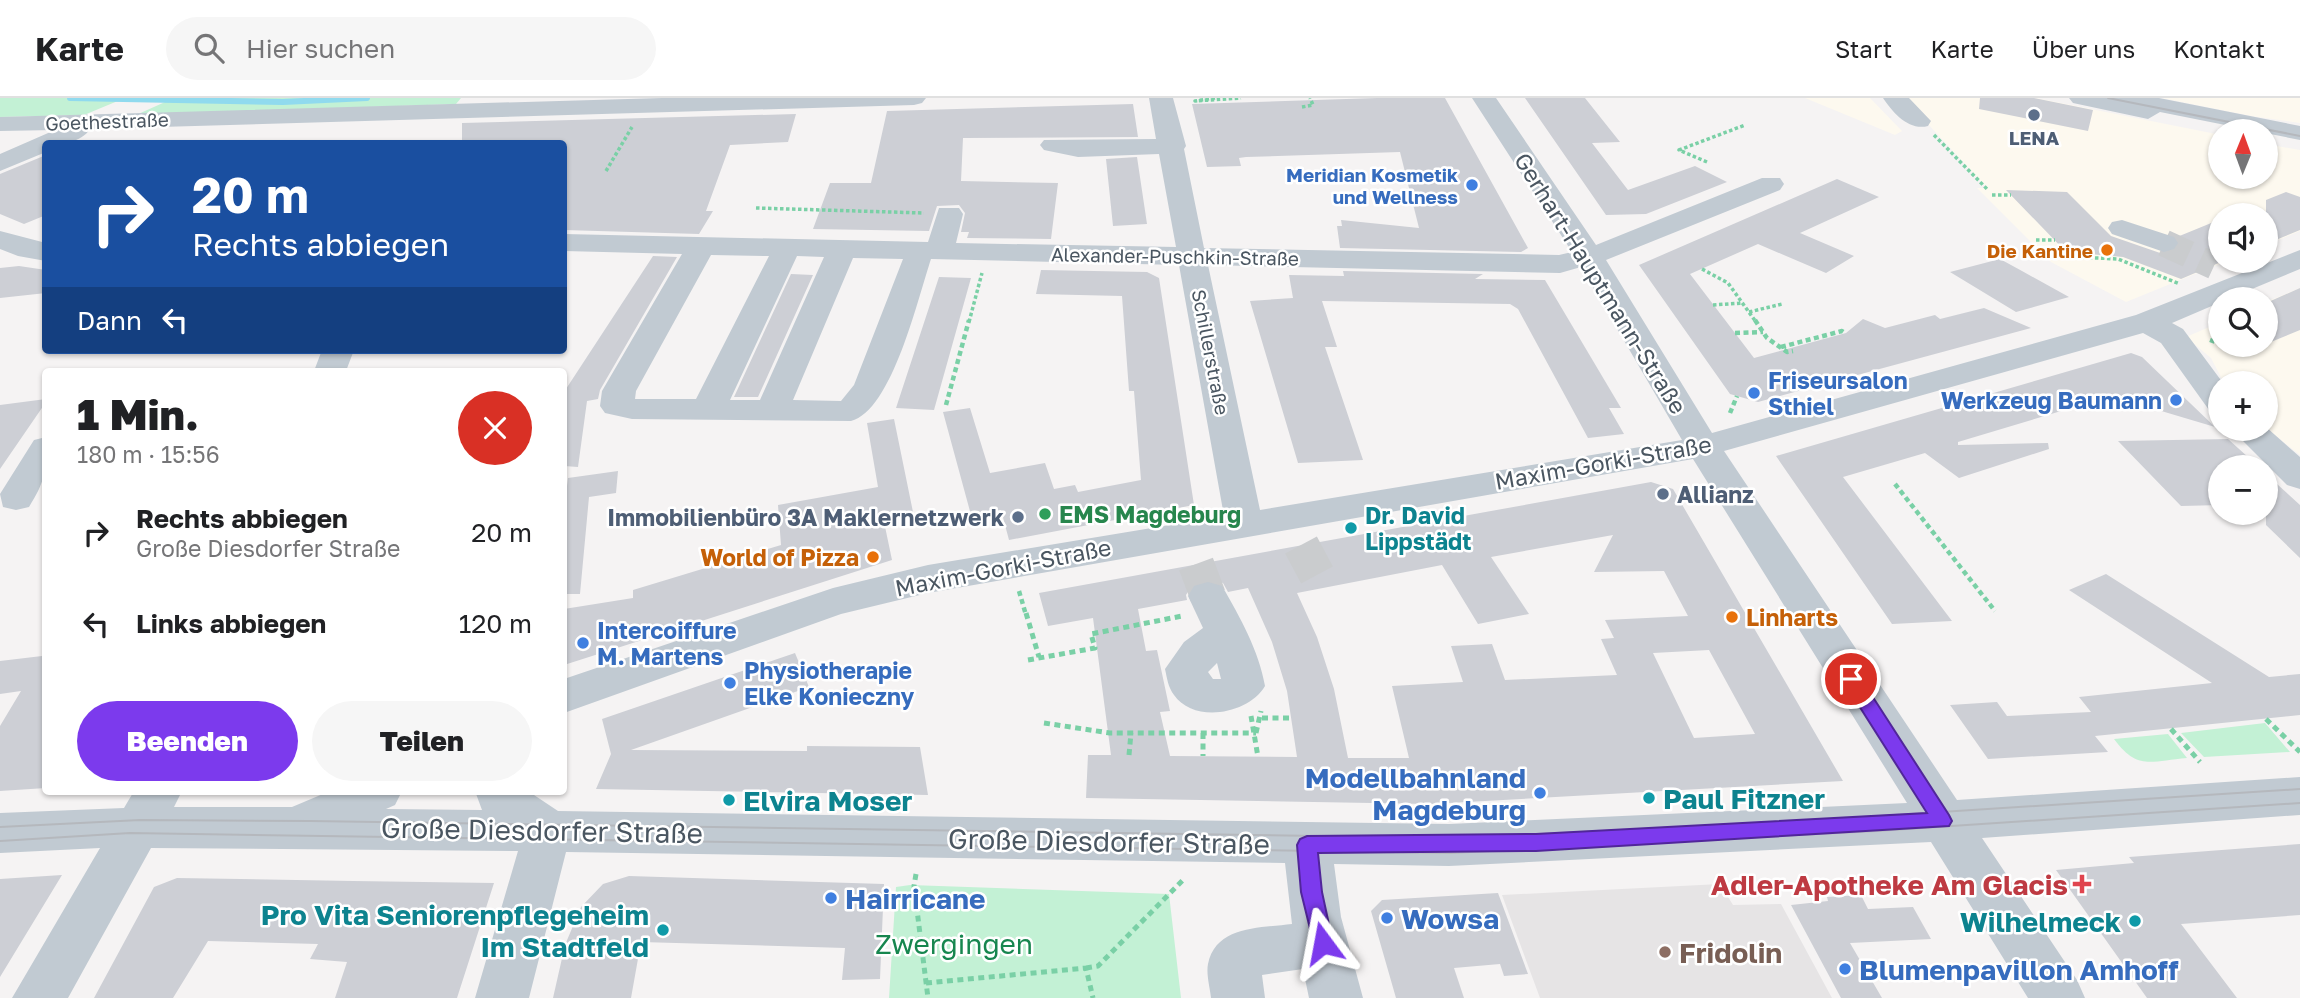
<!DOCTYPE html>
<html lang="de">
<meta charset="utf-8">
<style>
:root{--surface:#fff;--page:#f6f6f6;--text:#202124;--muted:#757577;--line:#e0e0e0;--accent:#7c3aed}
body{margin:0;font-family:"Golos Text",sans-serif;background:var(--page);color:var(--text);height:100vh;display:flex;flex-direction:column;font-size:26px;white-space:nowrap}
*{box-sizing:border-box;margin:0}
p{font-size:23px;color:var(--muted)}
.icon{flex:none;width:38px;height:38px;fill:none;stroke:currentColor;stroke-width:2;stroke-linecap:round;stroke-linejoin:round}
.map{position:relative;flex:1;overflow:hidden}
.details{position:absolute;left:42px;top:270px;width:525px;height:427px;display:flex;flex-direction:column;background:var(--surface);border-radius:7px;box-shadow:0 2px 5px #0004}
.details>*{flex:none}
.guide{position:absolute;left:42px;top:42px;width:525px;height:214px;border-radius:7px;box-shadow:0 2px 5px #0004;background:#1a4fa0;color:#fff;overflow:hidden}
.needle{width:46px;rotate:1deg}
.controls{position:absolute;left:2208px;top:21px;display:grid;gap:14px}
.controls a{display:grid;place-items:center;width:70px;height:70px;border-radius:50%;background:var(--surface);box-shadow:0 2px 5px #0004;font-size:35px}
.pin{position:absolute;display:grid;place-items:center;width:60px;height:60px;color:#fff;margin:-30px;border:4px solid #fff;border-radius:50%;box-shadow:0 2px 7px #0007}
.me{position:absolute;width:77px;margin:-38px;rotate:347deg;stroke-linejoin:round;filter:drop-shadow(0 0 5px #0008)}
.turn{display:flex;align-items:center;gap:24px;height:147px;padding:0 35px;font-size:32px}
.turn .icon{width:91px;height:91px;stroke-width:2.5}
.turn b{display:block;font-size:49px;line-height:60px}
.then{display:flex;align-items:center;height:66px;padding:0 35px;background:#0003;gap:14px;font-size:26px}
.round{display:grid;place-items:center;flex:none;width:74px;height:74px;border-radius:37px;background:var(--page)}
.summary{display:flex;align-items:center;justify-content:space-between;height:119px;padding:0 35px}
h1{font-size:42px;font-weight:800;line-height:52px}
.action{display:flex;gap:14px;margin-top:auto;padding:14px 35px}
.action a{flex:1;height:80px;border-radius:42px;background:var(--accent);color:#fff;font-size:28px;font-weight:800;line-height:80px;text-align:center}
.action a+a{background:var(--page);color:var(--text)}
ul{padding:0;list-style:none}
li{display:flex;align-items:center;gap:21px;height:91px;padding:0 35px}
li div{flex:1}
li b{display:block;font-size:26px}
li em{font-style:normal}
header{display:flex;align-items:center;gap:42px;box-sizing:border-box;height:98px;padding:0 35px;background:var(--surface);border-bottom:2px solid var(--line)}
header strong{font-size:33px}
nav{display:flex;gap:38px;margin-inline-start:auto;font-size:24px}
.search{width:490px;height:63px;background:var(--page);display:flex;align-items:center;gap:18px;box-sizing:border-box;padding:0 24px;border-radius:38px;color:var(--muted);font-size:26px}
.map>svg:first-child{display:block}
.commercial{fill:#fdf9ef}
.education{fill:#e6e4e5}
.green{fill:#c3f1d5}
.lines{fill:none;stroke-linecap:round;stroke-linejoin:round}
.stream{stroke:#90daee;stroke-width:6}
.building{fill:#cdcfd5;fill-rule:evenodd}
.minor-tunnel-far1{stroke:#caccce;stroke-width:27;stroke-dasharray:27 13;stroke-linecap:butt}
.minor-tunnel{stroke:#caccce;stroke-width:36;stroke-dasharray:36 18;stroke-linecap:butt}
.path-far2{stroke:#7ad0a6;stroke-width:3.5;stroke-dasharray:3.5 2.5;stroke-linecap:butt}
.path-far1{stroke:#7ad0a6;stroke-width:4.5;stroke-dasharray:5 3.5;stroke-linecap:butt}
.path{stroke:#7ad0a6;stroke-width:5;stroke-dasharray:6 4.5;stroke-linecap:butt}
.minor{fill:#c1cad2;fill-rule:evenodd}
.tram{stroke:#b5b8bd;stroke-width:2}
.route{fill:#7c3aed;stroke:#51269a;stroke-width:2}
.service-dot{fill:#5c6f8a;stroke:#fff;stroke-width:2.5}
.shop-dot{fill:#3f7fe0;stroke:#fff;stroke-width:2.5}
.food-dot{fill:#e8710a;stroke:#fff;stroke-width:2.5}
.leisure-dot{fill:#2e9e5b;stroke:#fff;stroke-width:2.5}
.culture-dot{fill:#0f9aa8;stroke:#fff;stroke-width:2.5}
.health-dot{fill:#e0444e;stroke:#fff;stroke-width:2.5}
.education-dot{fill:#8d6e63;stroke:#fff;stroke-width:2.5}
.labels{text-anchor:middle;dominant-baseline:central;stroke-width:5;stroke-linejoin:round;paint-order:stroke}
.far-street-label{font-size:19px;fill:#4a5661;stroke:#fff}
.far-service-label{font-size:19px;font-weight:bold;fill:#4e5e75;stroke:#fff}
.far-shop-label{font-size:19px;font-weight:bold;fill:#366cbe;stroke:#fff;text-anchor:end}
.far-food-label{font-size:19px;font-weight:bold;fill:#c56008;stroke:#fff;text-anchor:end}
.street-label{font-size:23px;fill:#4a5661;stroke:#fff}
.shop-label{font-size:23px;font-weight:bold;fill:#366cbe;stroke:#fff;text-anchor:start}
.service-label{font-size:23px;font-weight:bold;fill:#4e5e75;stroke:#fff;text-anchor:start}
.leisure-label{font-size:23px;font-weight:bold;fill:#27864d;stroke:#fff;text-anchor:start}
.culture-label{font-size:23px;font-weight:bold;fill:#0d838f;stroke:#fff;text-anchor:start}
.food-label{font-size:23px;font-weight:bold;fill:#c56008;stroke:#fff;text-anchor:end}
.near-shop-label{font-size:28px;font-weight:bold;fill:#366cbe;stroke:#fff;text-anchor:start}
.near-culture-label{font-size:28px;font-weight:bold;fill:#0d838f;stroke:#fff;text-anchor:start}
.near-street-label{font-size:28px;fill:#4a5661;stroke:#fff}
.near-health-label{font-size:28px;font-weight:bold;fill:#be3a42;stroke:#fff;text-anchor:end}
.near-park-label{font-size:28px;fill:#17864f;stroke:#fff}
.near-education-label{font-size:28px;font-weight:bold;fill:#785e54;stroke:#fff;text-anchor:start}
</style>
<header>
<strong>Karte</strong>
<div class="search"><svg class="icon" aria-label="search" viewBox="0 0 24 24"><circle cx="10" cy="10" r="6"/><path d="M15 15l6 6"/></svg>Hier suchen</div>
<nav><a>Start</a><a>Karte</a><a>Über uns</a><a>Kontakt</a></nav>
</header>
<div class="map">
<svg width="2300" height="900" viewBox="0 0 2300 900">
<rect width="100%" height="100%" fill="#f5f3f3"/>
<path class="commercial" d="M1805,0H1870L1902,33L1895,37Z
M1904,0H2036L2221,37V79H2266V46L2300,52V133L2266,147V117H2221V163H2227L2126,204L2051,164L1977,90H1987Z
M2162,0H2300V25L2251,18Z
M2300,190V357L2266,330V285H2224L2211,260L2186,239L2221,224V247H2266V204Z"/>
<path class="education" d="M1720,786L1733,807L1781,806L1832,900H1540L1502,797Z"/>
<path class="green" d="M0,0H125L84,17L0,19Z
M174,0H461L456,6L136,17Z
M2265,625L2290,654L2204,659L2181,635Z
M2168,636L2187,660C2150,663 2138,673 2114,641Z
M910,787L1169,796L1181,900H889L896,789Z"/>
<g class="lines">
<path class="stream" d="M70,0L283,4L367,0"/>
</g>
<path class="building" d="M1377,0H1445L1528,150L1521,154L1340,150L1337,128H1342L1341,122L1419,130L1400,54L1246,59L1239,60L1241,68L1207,69L1192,6Z
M1525,0H1585L1620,44L1592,45L1628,92L1695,68L1727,84L1646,116L1606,117Z
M1980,0H2034L2093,12L2088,33L1979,11Z
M1133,6L1138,39L963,40L961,83L1058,85L1051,141L967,140L969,134H961L965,115L959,107L937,108L929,133L813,131L830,85H871L887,13Z
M796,16L788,44L730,47L706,113H713L699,136L564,132V46H462V25Z
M46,57V117L24,126L0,116V76Z
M1137,59L1147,126L1113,128L1106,61Z
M1837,81L1879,99L1800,135L1854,158L1826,175L1758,146L1690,176L1754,260L1846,235L1863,221L1885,230L1935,217L1940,221L1984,210L2031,230L1758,304L1730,296L1639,167Z
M2006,92L2067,94L2111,138L2163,156L2176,152L2180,146L2177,139L2221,121V164L2181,181L2123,159L2066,154Z
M2286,94L2300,99V132L2266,146V102Z
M653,158L677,159L600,292L598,301L587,303L578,369L564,368V294Z
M2000,161L2022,173L2069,199L2016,214L1950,174Z
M19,168L46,172V195L0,200V170Z
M1041,172L1147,174L1159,180L1194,407L1009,442L1001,412L971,417L943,314L970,310L990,375L1045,365L1054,391L1075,387L1078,394L1141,382L1134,293H1129L1122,198L1036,196Z
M1343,173L1483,176L1475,181L1545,182L1621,310H1609L1624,336L1588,340L1518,211L1510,206L1322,203L1337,249H1325L1363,362L1298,365L1250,203L1293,200L1289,177L1344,178Z
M791,176L813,177L758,299H734Z
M939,179L971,180L934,312L896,310Z
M2300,190V232L2266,246V205Z
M2131,255L2142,259L2215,329L2111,298L1958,344V347L2048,345L2049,351L1959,380L1925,355L1843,379L1952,523L1892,526L1776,358Z
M46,301V304L0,371V307Z
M894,321L913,414L883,419L892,462L564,567V511L633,500V492L781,447L778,407L878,389L867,325Z
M2228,341L2259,369H2221V407L2181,408L2118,343Z
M618,373L616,395L589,399L580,496H564V412L568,380Z
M2266,376L2300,407V460L2266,427Z
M1651,384L1673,391L1843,683L1430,706L1086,700L1088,657H1111L1093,520L1048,528L1039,495ZM1613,437L1594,474L1664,473L1688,518L1605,522L1614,540L1601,541L1617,577L1505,582L1492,546L1451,548L1463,584L1392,588L1409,660H1348L1334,591L1317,539L1297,495L1442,467L1478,526L1529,516L1491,459ZM1207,481L1223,485L1228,494L1248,490L1272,544L1287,593L1297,659L1170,658L1160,614L1170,613L1157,552L1146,553L1138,511L1187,502L1186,497L1192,487ZM1709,552L1755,636L1694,640L1653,555Z
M2106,476L2269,579L2300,576V617L2095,638L2108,654L1988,661L1950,607L1997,604L2007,618L2091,614L2079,599L2212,585L2069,492Z
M46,552V690L0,693V628L21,593L0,596V563L42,558Z
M795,555L809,589L631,652L807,653V648L920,649L928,697L596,691L611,656L602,621Z
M2300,746V817L2181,826L2237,900H2147L2056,772L2134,765L2129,759Z
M62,777L0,879V781Z
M629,778L884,786L880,881L842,882L845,850L641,844L631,900H553L565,847L581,809L603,786Z
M177,780L353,783L494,785L457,900H335L347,864L310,861L318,846L208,843L173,900H94L154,789Z
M1498,795L1528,876L1504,878L1500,866L1454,870L1464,900H1396L1371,813L1382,802Z
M1861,797L1868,811L1913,809L1931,841L1850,845L1882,900H1841L1791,807L1828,803L1827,799Z"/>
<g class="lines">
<path class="minor-tunnel-far1" d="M2164,145L2214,168"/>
<path class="minor-tunnel" d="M1301,447L1317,477
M1196,466L1208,498"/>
<path class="path-far2" d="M1215,0L1195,3L1241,0
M1302,9L1313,7L1310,0
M1934,37L1987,91
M1707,64L1679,52L1745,27
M606,73L632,29
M1992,97H2011
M756,110L924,115
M2036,142H2055
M2053,158L2118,161L2180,186
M1702,171L1728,185L1756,224
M1713,207L1743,205
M1749,214L1782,206
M969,224L982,175"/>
<path class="path-far1" d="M1755,222L1767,240L1787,254L1793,253
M1735,235L1763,234
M2210,242L2221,246
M2222,247L2229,250
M1781,249L1842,233L1845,235
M946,307L969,222
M1730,315L1737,298
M1895,386L1995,513
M1019,493L1026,517"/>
<path class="path" d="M1026,515L1039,559
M1028,562L1095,550L1091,536L1182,518
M1251,618L1258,659
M1262,620H1291
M2266,621L2300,654
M1044,625L1110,635H1256
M2171,631L2200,664
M1203,635V658
M1256,635L1261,613
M1129,657L1131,635
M916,776L914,788L928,900
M1086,870L1098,868L1183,782
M926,885L1086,870L1093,900"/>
<path class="minor" d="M662,0H926L922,5L914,7L90,31C81,45 61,46 46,46V54L0,73V56L55,32L0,33V19Z
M1149,0H1173L1186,48L1184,51L1204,150L1559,157L1572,154L1472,0H1496L1596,147L1762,80H1780L1784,86L1780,92L1606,162L1712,335L2136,217L2300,152V171L2228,201H2221V204L2172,225L2183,231L2223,285H2221V315L2209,312L2161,245L2143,235L1724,353L1957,702L2300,679V717L1982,740L2077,882L2085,900H2028L1931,744L1449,768L1334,766L1341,819L1363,900H1309L1303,871L1262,877L1265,900H1211C1210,890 1206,876 1208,866C1216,827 1261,830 1292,826L1285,765L566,754L529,900H475L518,753L151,750L68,900H12L100,750L0,755V715L124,710L134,693H182L174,709H292L330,693H402L395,707L386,711L482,712L475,693H528L558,713L1449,726L1907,705L1693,361L928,495L841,516L564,615V581L833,490L928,467L1224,418L1179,167L931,161C918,200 892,313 851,323L632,321L605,315L600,308L602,293L682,156L564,153V136L928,144L939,110H959L963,116L956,145L1176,149L1159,56L1078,59L1044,52L1040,47L1044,42L1156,41ZM711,157L769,158L696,301H635L636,293ZM797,158L824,159L760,302H730ZM853,160L903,161L854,287L841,303L793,302ZM1208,167L1560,175L1581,169L1682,342L1260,412Z
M1883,0H1909L1931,23L1928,28C1909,33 1893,15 1883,0Z
M2069,0H2159L2300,28V42L2160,14L2148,21L2073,5Z
M2122,122L2174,139L2178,145L2174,151L2164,154L2112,136L2108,130L2112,124Z
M0,133L46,145V163L18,158L0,151Z
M322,252H354L346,273H314Z
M2266,329L2300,359V391L2287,387L2231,331Z
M46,339C46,372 47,380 29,409L16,412L3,409L0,396L34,342Z
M1208,484L1222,488C1240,519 1259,553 1265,588C1249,616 1194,626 1174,597C1168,589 1167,580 1165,571L1184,544L1203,530L1188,498L1194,488ZM1217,565L1221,581H1213L1208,574Z"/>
<path class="tram" d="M2108,0L2300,38
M0,729L140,722L310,723L1448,740L1737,727L2300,691
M0,743L130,735L1451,755L1877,733L2300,705"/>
</g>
<path class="route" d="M1851,574L1858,576L1949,717L1952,723L1949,728L1536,753L1318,755L1322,794L1333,845L1330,851L1323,854L1315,851L1301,794L1297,747L1300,741L1307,738L1536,736L1927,715L1842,581Z"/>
<g class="service-dot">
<circle cx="2034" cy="17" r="7"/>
<circle cx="1663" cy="396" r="7"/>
<circle cx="1018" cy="419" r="7"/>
</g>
<g class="shop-dot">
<circle cx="1472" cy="87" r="7"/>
<circle cx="1754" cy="295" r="7"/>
<circle cx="2176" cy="302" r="7"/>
<circle cx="583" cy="545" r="7"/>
<circle cx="730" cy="585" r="7"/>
<circle cx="1540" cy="695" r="7"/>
<circle cx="831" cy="800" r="7"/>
<circle cx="1387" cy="820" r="7"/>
<circle cx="1845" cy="871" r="7"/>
</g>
<g class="food-dot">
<circle cx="2107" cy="152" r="7"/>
<circle cx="873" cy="459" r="7"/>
<circle cx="1732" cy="519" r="7"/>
</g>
<circle class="leisure-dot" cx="1045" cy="416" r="7"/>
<g class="culture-dot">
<circle cx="1351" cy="430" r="7"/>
<circle cx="1649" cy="700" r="7"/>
<circle cx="729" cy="702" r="7"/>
<circle cx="2135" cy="823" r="7"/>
<circle cx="663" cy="832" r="7"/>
</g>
<path class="health-dot" d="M2078.5 775.5h7v7h7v7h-7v7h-7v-7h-7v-7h7z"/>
<circle class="education-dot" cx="1665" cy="854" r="7"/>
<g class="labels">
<g class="far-street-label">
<text transform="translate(107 23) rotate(-2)">Goethestraße</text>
<text transform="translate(1175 158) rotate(1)">Alexander-Puschkin-Straße</text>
<text transform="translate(1211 254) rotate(79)">Schillerstraße</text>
</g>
<g class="far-service-label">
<text x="2034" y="39">LENA</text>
</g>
<g class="far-shop-label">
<text x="1458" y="76">Meridian Kosmetik<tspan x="1458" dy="22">und Wellness</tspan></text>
</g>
<g class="far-food-label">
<text x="2093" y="152">Die Kantine</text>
</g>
<g class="street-label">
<text transform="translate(1601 185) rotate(58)">Gerhart-Hauptmann-Straße</text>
<text transform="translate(1603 364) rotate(-10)">Maxim-Gorki-Straße</text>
<text transform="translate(1003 469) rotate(-11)">Maxim-Gorki-Straße</text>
</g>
<g class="shop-label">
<text x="1768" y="282">Friseursalon<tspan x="1768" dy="26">Sthiel</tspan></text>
<text x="2162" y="302" text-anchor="end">Werkzeug Baumann</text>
<text x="597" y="532">Intercoiffure<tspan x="597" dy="26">M. Martens</tspan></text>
<text x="744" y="572">Physiotherapie<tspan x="744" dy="26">Elke Konieczny</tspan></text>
</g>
<g class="service-label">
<text x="1677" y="396">Allianz</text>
<text x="1004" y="419" text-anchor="end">Immobilienbüro 3A Maklernetzwerk</text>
</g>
<g class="leisure-label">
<text x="1059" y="416">EMS Magdeburg</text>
</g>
<g class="culture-label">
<text x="1365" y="417">Dr. David<tspan x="1365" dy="26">Lippstädt</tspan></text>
</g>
<g class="food-label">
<text x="859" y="459">World of Pizza</text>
<text x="1746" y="519" text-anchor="start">Linharts</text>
</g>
<g class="near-shop-label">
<text x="1526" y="679" text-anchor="end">Modellbahnland<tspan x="1526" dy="32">Magdeburg</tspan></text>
<text x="845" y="800">Hairricane</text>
<text x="1401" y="820">Wowsa</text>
<text x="1859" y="871">Blumenpavillon Amhoff</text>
</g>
<g class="near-culture-label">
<text x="1663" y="700">Paul Fitzner</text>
<text x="743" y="702">Elvira Moser</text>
<text x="649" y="816" text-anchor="end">Pro Vita Seniorenpflegeheim<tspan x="649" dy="32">Im Stadtfeld</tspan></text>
<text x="2121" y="823" text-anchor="end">Wilhelmeck</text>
</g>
<g class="near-street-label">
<text transform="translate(542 732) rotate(1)">Große Diesdorfer Straße</text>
<text transform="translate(1109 743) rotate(1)">Große Diesdorfer Straße</text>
</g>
<g class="near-health-label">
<text x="2068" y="786">Adler-Apotheke Am Glacis</text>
</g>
<g class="near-park-label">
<text x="954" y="845">Zwergingen</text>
</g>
<g class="near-education-label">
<text x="1679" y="854">Fridolin</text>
</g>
</g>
</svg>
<div class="controls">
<a><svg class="needle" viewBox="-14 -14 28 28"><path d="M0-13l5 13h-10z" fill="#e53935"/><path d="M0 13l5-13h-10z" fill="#757577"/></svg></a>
<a><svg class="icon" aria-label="sound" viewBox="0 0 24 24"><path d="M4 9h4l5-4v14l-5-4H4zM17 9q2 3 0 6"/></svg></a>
<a><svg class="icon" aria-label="search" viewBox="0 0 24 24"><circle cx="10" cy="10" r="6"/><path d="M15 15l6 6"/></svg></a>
<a>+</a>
<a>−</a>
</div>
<div class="pin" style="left:1851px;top:581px;background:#d93025"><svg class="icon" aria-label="arrive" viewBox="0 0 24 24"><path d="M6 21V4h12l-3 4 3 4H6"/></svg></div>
<svg class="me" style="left:1323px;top:845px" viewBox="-20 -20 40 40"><path d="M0-17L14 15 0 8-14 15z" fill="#7c3aed" stroke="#fff" stroke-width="4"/></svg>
<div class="guide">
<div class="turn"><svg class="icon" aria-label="right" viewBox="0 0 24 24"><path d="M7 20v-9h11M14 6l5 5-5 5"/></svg><div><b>20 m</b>Rechts abbiegen</div></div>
<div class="then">Dann<svg class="icon" aria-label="left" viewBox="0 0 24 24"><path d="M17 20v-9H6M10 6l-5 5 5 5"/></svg></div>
</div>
<section class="details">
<div class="summary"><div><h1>1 Min.</h1><p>180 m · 15:56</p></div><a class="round" style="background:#d93025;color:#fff"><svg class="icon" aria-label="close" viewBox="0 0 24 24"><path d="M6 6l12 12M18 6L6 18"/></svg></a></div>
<ul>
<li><svg class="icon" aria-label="right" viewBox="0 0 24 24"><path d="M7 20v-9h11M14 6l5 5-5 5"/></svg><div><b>Rechts abbiegen</b><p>Große Diesdorfer Straße</p></div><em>20 m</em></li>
<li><svg class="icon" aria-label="left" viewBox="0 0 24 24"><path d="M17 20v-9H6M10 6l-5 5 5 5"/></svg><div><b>Links abbiegen</b></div><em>120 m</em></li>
</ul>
<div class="action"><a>Beenden</a><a>Teilen</a></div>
</section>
</div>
